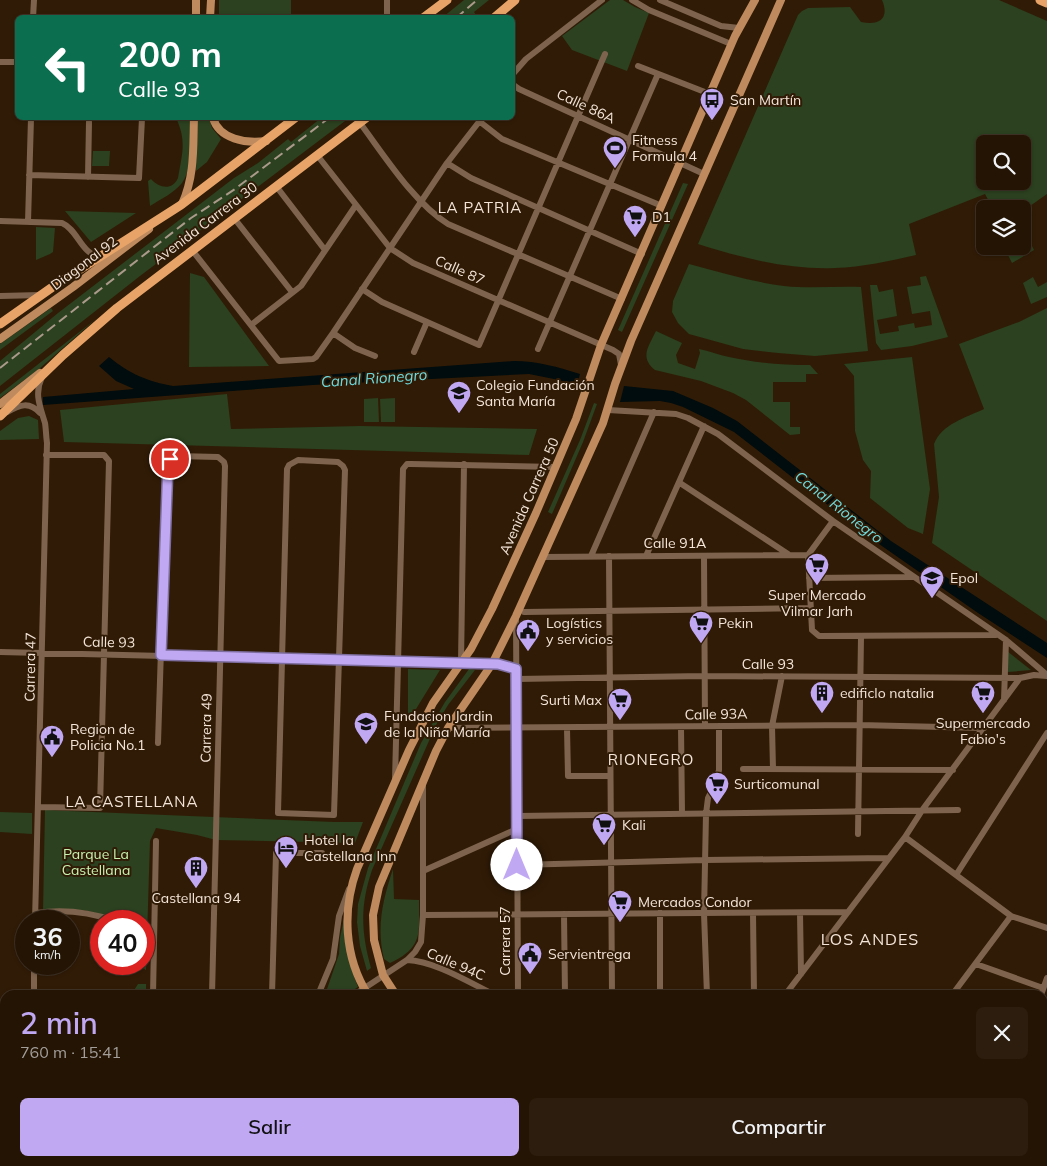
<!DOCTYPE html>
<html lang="es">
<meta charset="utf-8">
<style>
:root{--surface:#241404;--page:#2c1d0e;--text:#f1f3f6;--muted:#a39e9a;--line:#413326;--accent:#c1a8f3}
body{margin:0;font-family:Mulish,sans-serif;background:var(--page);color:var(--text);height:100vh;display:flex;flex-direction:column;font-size:19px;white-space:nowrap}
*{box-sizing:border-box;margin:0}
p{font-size:16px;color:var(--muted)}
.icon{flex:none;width:28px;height:28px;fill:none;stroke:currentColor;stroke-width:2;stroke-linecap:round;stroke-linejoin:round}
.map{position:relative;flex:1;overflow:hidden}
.drawer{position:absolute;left:0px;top:990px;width:1048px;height:176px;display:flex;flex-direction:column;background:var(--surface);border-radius:15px 15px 0 0;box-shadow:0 1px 4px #0004,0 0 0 1px var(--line)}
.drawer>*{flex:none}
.hud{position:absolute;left:15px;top:15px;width:500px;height:105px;border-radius:8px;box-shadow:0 1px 4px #0004,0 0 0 1px var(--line);background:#0b6e4f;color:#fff;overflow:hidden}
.tools{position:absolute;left:976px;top:135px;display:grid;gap:10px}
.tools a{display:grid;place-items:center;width:55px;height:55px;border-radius:8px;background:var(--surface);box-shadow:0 1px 4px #0004,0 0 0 1px var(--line);font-size:25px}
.speed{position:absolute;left:15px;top:910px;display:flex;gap:10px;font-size:25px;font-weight:700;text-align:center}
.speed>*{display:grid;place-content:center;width:65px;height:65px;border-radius:50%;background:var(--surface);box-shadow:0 1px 4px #0004,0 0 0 1px var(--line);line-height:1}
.speed small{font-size:12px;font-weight:400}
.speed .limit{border:8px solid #d22;background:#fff;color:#111}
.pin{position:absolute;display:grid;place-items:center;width:42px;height:42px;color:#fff;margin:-21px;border:2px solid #fff;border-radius:50%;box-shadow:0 1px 5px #0007}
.me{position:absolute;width:55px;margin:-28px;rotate:0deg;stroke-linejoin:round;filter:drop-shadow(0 0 4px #0008)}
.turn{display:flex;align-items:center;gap:18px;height:105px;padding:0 20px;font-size:22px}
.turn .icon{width:65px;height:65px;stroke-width:2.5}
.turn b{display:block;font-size:35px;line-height:42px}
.round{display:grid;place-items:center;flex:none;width:52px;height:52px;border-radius:8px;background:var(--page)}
.summary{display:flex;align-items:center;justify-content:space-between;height:85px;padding:0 20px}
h1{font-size:30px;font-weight:600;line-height:38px;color:var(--accent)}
.primary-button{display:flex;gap:10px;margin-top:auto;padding:10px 20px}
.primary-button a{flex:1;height:58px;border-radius:8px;background:var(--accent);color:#111;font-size:20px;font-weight:600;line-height:58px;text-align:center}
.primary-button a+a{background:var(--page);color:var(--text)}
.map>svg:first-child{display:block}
.green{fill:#2b411f;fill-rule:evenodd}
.water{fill:#000c0d}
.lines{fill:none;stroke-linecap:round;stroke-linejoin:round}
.minor{stroke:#7e644e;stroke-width:6}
.major{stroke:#be8a5e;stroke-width:8}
.highway{stroke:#e8a468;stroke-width:9}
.rail{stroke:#ab9a8a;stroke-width:2;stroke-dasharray:10 5;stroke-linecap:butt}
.route-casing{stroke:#7d6d9e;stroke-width:12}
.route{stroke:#c1a8f3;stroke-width:9}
.labels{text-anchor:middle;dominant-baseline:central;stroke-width:4;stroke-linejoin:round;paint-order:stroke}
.poi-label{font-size:14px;fill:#f4e5d8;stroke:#301b06;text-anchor:start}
.street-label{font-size:14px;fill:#f4e5d8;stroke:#301b06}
.park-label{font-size:14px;fill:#c8f3b0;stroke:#301b06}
.neighbourhood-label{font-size:15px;letter-spacing:1px;fill:#f4e5d8;stroke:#301b06}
.water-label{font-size:15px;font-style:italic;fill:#6fdadc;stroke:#301b06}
.quarter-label{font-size:16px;letter-spacing:1px;fill:#f4e5d8;stroke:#301b06}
</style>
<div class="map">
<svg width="1047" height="1166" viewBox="0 0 1047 1166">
<rect width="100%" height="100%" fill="#301b06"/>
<path class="green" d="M219,0H291V17L219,16Z
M464,0H489L474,12L476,15L473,17H443Z
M610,0H623L635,7L649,13L627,71L572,50L562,36Z
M882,0H999L1047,21V194L1023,211L1022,209H993L985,194L909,224L916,255C889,261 863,267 835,268C789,270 742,258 698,244L798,15L802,11L808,8L850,7L861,22C879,26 890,19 882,0ZM985,144H1022V181H985Z
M176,118H191C191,137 194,166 182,183C174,193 161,199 150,206L148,181L151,179C159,188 172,191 178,178C182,154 187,141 176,118Z
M198,118H209L212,128L221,139L207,162L196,171Z
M321,118H349L140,276L0,386V361L58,313L234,178L258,163L288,139L291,142Z
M93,151H110L109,166H92Z
M683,183L688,184L622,332L618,330Z
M65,211L136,213L91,242Z
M36,227L55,228L53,252L50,254L36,260Z
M1030,242L1034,250L1012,263L1004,247L1016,246L1018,249Z
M689,264C720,272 752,282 784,286C810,289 835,286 861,287L868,351L815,356L778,353L743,349L689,334L678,323L672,312L673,301Z
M190,273L204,277L269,366L189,367Z
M926,276L948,337L912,346L881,350L876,343L870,285H877L879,292L893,289L897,316L877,320L880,334L899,331L898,326L914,323L915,328L932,325L930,311L912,314L907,287L921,285L920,277Z
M1033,277L1038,287L1047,282V297L1031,304L1023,283Z
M51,308L53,311L0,350V344Z
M1047,308V621L932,543L939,497L934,444C942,424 965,418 984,409L959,344L1019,322Z
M96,319L39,369L0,398V394Z
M656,331L682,343L676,355L678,363L695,369L700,353L699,349C709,351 719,355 729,357C756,363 783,365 810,365L818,374H806V382H773V402H790V427H800V434L790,435L746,400L733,393L701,381L655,370C639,357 649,346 656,331Z
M912,357L930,489L923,534L908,528L870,498L871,471L863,460L855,431L854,376L844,364Z
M227,394L231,429L360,426L537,429L529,455L64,442L60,410Z
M378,398L379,422H364V399Z
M395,398V422H381L380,399Z
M594,403L597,404L583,442L552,514L548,512L580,440Z
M29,416L38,420L39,439L0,440V431L18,418Z
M1007,651L1031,670L1008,672Z
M408,669L440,670L408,722Z
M469,669L475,670L448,705L436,725L372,870C360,906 361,932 371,968L367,971L360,946L357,922L358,904L368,868L421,743L445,702Z
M45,810L334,822H363L355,843L216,840L197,835L156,828L150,841L146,970L136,964H144V921H141L127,911L122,920L84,910L43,911Z
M0,812L32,813V834L0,832Z
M393,869L394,899L419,900C419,932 424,947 390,963L384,959C376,927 383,899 393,869Z
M344,918C344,942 349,965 358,987L346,995H325L339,954L340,938Z
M138,984H146V995H131Z"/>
<path class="water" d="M109,357C130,374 146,381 173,386L514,361C537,361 558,367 580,374L577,386L559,380L529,374L313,385L43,405V397L134,389L116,381L99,366Z
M624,386L673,391L713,408L737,421L891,541L1047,643V658L978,613L869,537L734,432L683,407L671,403L660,401L620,402Z"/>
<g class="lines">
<path class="minor" d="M632,0L649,10L731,44
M660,0L721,26L739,28
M33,18L34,0
M387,18V0
M0,62H18
M638,66L710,94
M512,75L526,59L602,0
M512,84L519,89L704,174
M479,121L502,139L662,206
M360,123C384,155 414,203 448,224L622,299
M317,155L390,248L413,263L613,350L619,354L621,365
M447,163L471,178L642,254
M29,175L139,178L142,118
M88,177L89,122
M276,186L325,250
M234,218L292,292
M0,221L62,223C78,230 80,252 99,257
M28,222L31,118
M192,250L279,361L313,359L316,357L333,333L447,163L482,118
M362,289L382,302L479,345L605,54
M0,296L41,295
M251,325L301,286L356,205
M333,333L355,348L375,356
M538,349L658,74
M414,352L427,322
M608,410L676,414L688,418L718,434L833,521L1006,640L1047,675
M7,412C20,405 29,401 40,413
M298,460L338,462L343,466L345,470L334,815L278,813L287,469L289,465Z
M680,483L788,554
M833,521L808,555L812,630L819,636L996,635
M591,556L654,412
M609,556L612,995
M646,556L704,426
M704,556L705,726
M543,557L808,555
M809,578L912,577
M524,612L810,608
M516,616L518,995
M0,652L498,664L516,669
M461,663L464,464
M516,679L704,676L1020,678L1034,675L1047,676
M1004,700L1006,640
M681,727L682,814
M448,728L859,725L984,728
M567,728L568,776H610
M158,743L167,463L170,459L177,456L218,457L224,462L225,466L212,995
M743,769L953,770
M773,769L772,726L782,676
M395,780L403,469L407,464H411L555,467
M39,807L100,808L109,461L104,455H46
M517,816L958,810
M858,834L861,637
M905,837L1011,916L1047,928
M517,865L705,860L889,858
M423,871L517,829
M956,875L1047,733
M36,913C64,909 89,912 115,921
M660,913V995
M753,913L754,995
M800,913L801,974
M564,914L565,995
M423,915L848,912
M35,921L47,443C46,436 46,429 45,423C40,406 34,394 42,377
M407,960C435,961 470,983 495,995
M976,964L1043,988
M34,995V964
M153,995L156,841
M272,995L276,853H322
M318,995L333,959L339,916L349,889
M354,995L407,960L415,952L421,942L423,915V786
M707,995L704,913L706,814L708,798L716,782L719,770V726
M785,995L905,837L923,809L1020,678
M952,995L1011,916
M1041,995L1047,978
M0,1012L5,1013
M0,1017H5
M0,1113H5
M306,1161L309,1166
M613,1161V1166
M762,1161V1166
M1033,1161L1047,1166
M97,1166V1161
M148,1166V1161
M208,1166V1161
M239,1166L242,1161
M252,1166L254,1161
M708,1166L709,1161
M815,1166V1161
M871,1166V1161
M928,1166V1161
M985,1166L987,1161
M1042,1166L1047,1152"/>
<path class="major" d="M196,18V0
M210,18L211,0
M213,118C219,139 246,144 266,141
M182,204C195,176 193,147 194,118
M0,339L73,287L149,229
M0,404L40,373
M368,995C344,957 342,910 357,869L409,750L433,703L471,649L492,609L536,513L576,419L601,345L735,36L755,0
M396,995L383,975L374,940L373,915L379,887L436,751L448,728L492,664L516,616L603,423L615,384L631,341L781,0
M487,1161L491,1166
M522,1161L526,1166"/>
<path class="highway" d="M1040,0L1047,3
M423,18L447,0
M494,18L515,0
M0,324L54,286L181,205L295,118
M0,416L63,355L117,308L366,118"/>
<path class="rail" d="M456,18L477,0
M0,368L191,218L235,189L329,118"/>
</g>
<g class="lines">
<defs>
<path id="route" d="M170,459L168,463L161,655L498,664L516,669L517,865"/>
</defs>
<use href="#route" class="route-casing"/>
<use href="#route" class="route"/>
</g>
<defs>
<symbol id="bus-pin" viewBox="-11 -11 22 30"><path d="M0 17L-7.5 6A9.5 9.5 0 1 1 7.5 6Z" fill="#c1a8f3" stroke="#301b06"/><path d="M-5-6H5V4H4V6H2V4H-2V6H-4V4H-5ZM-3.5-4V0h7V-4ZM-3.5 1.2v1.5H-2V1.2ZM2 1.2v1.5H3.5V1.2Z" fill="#111"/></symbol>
<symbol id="stadium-pin" viewBox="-11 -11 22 30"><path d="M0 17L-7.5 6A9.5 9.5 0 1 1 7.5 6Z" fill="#c1a8f3" stroke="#301b06"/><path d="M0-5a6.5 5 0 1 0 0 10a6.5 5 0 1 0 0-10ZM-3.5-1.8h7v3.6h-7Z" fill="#111"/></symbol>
<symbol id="supermarket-pin" viewBox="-11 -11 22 30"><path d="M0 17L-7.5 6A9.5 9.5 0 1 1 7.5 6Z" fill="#c1a8f3" stroke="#301b06"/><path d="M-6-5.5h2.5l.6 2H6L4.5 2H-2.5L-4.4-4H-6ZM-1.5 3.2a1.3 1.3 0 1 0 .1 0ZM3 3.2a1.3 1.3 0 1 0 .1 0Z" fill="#111"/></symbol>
<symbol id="school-pin" viewBox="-11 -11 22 30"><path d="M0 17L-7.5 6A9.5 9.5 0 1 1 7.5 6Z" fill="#c1a8f3" stroke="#301b06"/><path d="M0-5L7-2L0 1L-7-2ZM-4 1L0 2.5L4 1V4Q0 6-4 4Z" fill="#111"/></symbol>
<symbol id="civic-pin" viewBox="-11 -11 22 30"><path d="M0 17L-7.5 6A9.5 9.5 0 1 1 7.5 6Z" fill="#c1a8f3" stroke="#301b06"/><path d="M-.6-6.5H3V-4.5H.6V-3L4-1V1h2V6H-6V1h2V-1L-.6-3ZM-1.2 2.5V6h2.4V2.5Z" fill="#111"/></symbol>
<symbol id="building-pin" viewBox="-11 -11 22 30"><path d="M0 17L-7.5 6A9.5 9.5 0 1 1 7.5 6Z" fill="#c1a8f3" stroke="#301b06"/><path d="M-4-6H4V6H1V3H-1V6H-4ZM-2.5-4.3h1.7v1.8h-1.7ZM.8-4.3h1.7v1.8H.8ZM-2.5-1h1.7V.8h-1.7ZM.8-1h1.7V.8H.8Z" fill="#111"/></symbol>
<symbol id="hotel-pin" viewBox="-11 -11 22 30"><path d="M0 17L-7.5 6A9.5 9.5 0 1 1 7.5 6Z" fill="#c1a8f3" stroke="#301b06"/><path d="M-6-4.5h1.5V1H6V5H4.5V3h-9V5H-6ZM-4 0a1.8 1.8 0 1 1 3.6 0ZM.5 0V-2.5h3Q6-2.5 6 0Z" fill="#111"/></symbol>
</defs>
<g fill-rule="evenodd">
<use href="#bus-pin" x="698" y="86" width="28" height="38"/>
<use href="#stadium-pin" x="601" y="134" width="28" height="38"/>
<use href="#supermarket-pin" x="621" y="203" width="28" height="38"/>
<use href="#school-pin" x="445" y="379" width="28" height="38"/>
<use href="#supermarket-pin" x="803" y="551" width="28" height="38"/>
<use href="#school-pin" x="918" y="564" width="28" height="38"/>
<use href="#supermarket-pin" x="687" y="609" width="28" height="38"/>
<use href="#civic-pin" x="514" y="617" width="28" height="38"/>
<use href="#building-pin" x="808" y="679" width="28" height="38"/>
<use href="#supermarket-pin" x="969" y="679" width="28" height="38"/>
<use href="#supermarket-pin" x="606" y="686" width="28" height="38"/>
<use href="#school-pin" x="352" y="710" width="28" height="38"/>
<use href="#civic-pin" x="38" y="723" width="28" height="38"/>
<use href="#supermarket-pin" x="703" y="770" width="28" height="38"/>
<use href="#supermarket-pin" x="590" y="811" width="28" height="38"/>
<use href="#hotel-pin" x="272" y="834" width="28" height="38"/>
<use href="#building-pin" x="182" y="854" width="28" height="38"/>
<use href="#supermarket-pin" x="606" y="888" width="28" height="38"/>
<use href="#civic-pin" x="516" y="940" width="28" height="38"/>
</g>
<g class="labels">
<g class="poi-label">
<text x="730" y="100">San Martín</text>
<text x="632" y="140">Fitness<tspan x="632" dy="16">Formula 4</tspan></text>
<text x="652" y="217">D1</text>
<text x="476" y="385">Colegio Fundación<tspan x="476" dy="16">Santa María</tspan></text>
<text x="950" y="578">Epol</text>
<text x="817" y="595" text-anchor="middle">Super Mercado<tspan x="817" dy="16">Vilmar Jarh</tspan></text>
<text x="546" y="623">Logístics<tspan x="546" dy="16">y servicios</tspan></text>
<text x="718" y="623">Pekin</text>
<text x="840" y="693">edificlo natalia</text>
<text x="602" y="700" text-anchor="end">Surti Max</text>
<text x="384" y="716">Fundacion Jardin<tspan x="384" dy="16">de la Niña María</tspan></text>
<text x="983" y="723" text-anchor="middle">Supermercado<tspan x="983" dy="16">Fabio's</tspan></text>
<text x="70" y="729">Region de<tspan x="70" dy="16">Policia No.1</tspan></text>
<text x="734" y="784">Surticomunal</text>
<text x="622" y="825">Kali</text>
<text x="304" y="840">Hotel la<tspan x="304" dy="16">Castellana Inn</tspan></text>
<text x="196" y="898" text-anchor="middle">Castellana 94</text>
<text x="638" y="902">Mercados Condor</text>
<text x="548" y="954">Servientrega</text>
</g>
<g class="street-label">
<text transform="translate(586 106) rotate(25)">Calle 86A</text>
<text transform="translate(205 223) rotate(-37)">Avenida Carrera 30</text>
<text transform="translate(84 263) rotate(-37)">Diagonal 92</text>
<text transform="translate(460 270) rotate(24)">Calle 87</text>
<text transform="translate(529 496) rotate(-66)">Avenida Carrera 50</text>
<text x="675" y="543">Calle 91A</text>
<text transform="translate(109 642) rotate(1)">Calle 93</text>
<text x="768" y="664">Calle 93</text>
<text transform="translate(30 667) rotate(-89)">Carrera 47</text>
<text transform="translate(716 714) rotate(-1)">Calle 93A</text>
<text transform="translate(206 728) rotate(-89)">Carrera 49</text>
<text transform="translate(505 941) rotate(-90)">Carrera 57</text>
<text transform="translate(456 964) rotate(23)">Calle 94C</text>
</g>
<g class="park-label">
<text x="96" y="854">Parque La<tspan x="96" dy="16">Castellana</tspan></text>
</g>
<g class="neighbourhood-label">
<text x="480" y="207">LA PATRIA</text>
<text x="651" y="759">RIONEGRO</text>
<text x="132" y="801">LA CASTELLANA</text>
</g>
<g class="water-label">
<text transform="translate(374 378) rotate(-4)">Canal Rionegro</text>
<text transform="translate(839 507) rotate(38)">Canal Rionegro</text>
</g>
<g class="quarter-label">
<text x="870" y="939">LOS ANDES</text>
</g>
</g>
</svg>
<div class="tools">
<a><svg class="icon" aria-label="search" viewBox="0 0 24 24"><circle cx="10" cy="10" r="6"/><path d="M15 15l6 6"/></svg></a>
<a><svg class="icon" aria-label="layers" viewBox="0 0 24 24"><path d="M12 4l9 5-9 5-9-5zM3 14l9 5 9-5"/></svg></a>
</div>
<div class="speed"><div>36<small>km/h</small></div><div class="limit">40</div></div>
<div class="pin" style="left:170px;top:459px;background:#d93025"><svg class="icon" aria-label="arrive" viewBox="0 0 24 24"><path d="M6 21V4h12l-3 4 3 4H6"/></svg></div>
<svg class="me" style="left:517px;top:865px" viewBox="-20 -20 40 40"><circle r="19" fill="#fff"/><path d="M0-13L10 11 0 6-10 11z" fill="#c1a8f3"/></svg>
<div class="hud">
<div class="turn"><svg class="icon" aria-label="left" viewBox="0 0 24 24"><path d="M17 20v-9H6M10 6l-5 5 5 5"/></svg><div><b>200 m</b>Calle 93</div></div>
</div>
<section class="drawer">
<div class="summary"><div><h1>2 min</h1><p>760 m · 15:41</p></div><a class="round"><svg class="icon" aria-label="close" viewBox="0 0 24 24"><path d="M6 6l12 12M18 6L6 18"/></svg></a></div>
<div class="primary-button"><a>Salir</a><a>Compartir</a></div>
</section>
</div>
